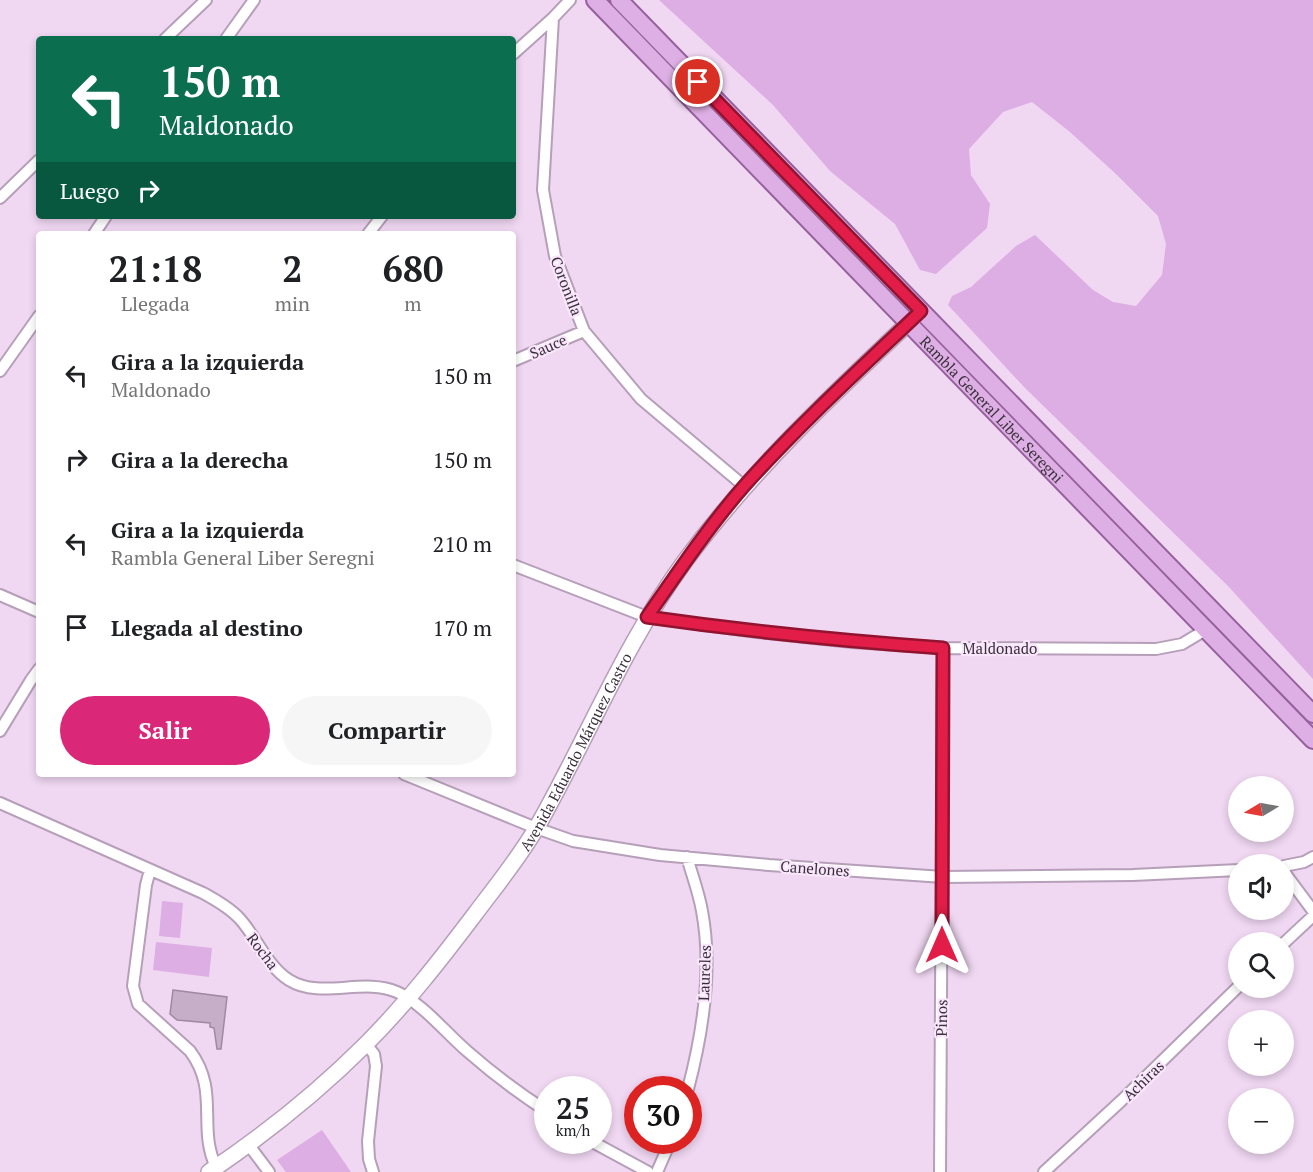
<!DOCTYPE html>
<html lang="es">
<meta charset="utf-8">
<style>
:root{--surface:#fff;--page:#f6f6f6;--text:#202124;--muted:#757577;--accent:#db2777}
body{margin:0;font-family:"PT Serif",serif;background:var(--page);color:var(--text);height:100vh;display:flex;flex-direction:column;font-size:22px;white-space:nowrap}
*{box-sizing:border-box;margin:0}
p{font-size:20px;color:var(--muted)}
.icon{flex:none;width:33px;height:33px;fill:none;stroke:currentColor;stroke-width:2;stroke-linecap:round;stroke-linejoin:round}
.map{position:relative;flex:1;overflow:hidden}
.details{position:absolute;left:36px;top:231px;width:480px;height:546px;display:flex;flex-direction:column;background:var(--surface);border-radius:6px;box-shadow:0 3px 9px #0003}
.details>*{flex:none}
.top-card{position:absolute;left:36px;top:36px;width:480px;height:183px;border-radius:6px;box-shadow:0 3px 9px #0003;background:#0b6e4f;color:#fff;overflow:hidden}
.needle{width:39px;rotate:260deg}
.tools{position:absolute;left:1228px;top:776px;display:grid;gap:12px}
.tools a{display:grid;place-items:center;width:66px;height:66px;border-radius:50%;background:var(--surface);box-shadow:0 3px 9px #0003;font-size:30px}
.speed{position:absolute;left:534px;top:1076px;display:flex;gap:12px;font-size:30px;font-weight:700;text-align:center}
.speed>*{display:grid;place-content:center;width:78px;height:78px;border-radius:50%;background:var(--surface);box-shadow:0 3px 9px #0003;line-height:1}
.speed small{font-size:15px;font-weight:400}
.speed .limit{border:9px solid #d22;background:#fff;color:#111}
.pin{position:absolute;display:grid;place-items:center;width:51px;height:51px;color:#fff;margin:-26px;border:3px solid #fff;border-radius:50%;box-shadow:0 2px 6px #0007}
.me{position:absolute;width:66px;margin:-33px;rotate:0deg;stroke-linejoin:round;filter:drop-shadow(0 0 4px #0008)}
.turn{display:flex;align-items:center;gap:21px;height:126px;padding:0 24px;font-size:27px}
.turn .icon{width:78px;height:78px;stroke-width:2.5}
.turn b{display:block;font-size:42px;line-height:51px}
.then{display:flex;align-items:center;height:57px;padding:0 24px;background:#0003;gap:12px;font-size:22px}
.eta{display:flex;justify-content:space-evenly;align-items:center;height:102px;text-align:center}
.eta b{font-size:36px;font-weight:700;line-height:42px}
.cta{display:flex;gap:12px;margin-top:auto;padding:12px 24px}
.cta a{flex:1;height:69px;border-radius:36px;background:var(--accent);color:#fff;font-size:24px;font-weight:700;line-height:69px;text-align:center}
.cta a+a{background:var(--page);color:var(--text)}
ul{padding:0;list-style:none}
li{display:flex;align-items:center;gap:18px;height:84px;padding:0 24px}
li div{flex:1}
li b{display:block;font-size:22px}
li em{font-style:normal}
.map>svg:first-child{display:block}
.green{fill:#ddaee3}
.building{fill:#c6aec9;stroke:#9f89a2;stroke-width:1.5}
.lines{fill:none;stroke-linecap:round;stroke-linejoin:round}
.street-casing{stroke:#b69fb9;stroke-width:14}
.secondary-casing{stroke:#b69fb9;stroke-width:18}
.primary-casing{stroke:#96609d;stroke-width:20}
.street{stroke:#fff;stroke-width:10}
.secondary{stroke:#fff;stroke-width:15}
.primary{stroke:#deafe4;stroke-width:16}
.route-casing{stroke:#92132f;stroke-width:15}
.route{stroke:#e11d48;stroke-width:10}
.labels{text-anchor:middle;dominant-baseline:central;stroke-width:4.5;stroke-linejoin:round;paint-order:stroke}
.street-label{font-size:15px;fill:#39303a;stroke:#fae6fc}
</style>
<div class="map">
<svg width="1313" height="1172" viewBox="0 0 1313 1172">
<rect width="100%" height="100%" fill="#f0d7f2"/>
<path class="green" d="M602,0H610L901,299V304Z
M659,0H1313V679L1228,586L1025,388L948,305L952,296L971,287L1016,246L1035,235L1093,290L1113,302L1136,306L1162,275L1166,244L1158,216L1117,175L1070,132L1032,102L1003,112L969,149L971,175L990,204L987,228L936,274L920,270L895,224L830,171L773,105Z
M995,404L1016,417L1313,723V731Z
M162,901L183,903L180,938L159,936Z
M156,942L212,948L209,977L153,970Z
M322,1130L351,1172H286L277,1160Z"/>
<path class="building" d="M173,990L227,997L221,1049H217L214,1028L210,1027V1023L177,1020L170,1014Z"/>
<g class="lines">
<defs>
<path id="street" d="M553,18L543,190L555,256L584,331L641,399L744,486
M165,39L206,0
M226,39L254,0
M513,54L553,18L570,0
M0,198L39,160
M94,234L106,216
M368,234L382,216
M513,361L584,331
M0,371L39,316
M513,565L647,617L757,632L852,642L943,648L1156,649L1182,644L1207,629
M0,595L39,612
M0,731L31,680L39,669
M404,774L536,828L573,841L660,855L769,865L943,877L1133,875L1239,870
M0,803L203,893C216,900 230,908 240,919C257,938 267,966 289,980C321,1000 363,977 397,992C422,1003 446,1033 467,1051C492,1073 520,1094 548,1112
M687,857C692,875 699,893 702,911C713,969 703,1032 688,1089
M1284,866L1304,862L1313,857
M150,870L146,885L133,986L138,1004L190,1051C220,1091 197,1127 216,1167
M1284,872L1313,911
M1284,943L1313,916
M366,1044L374,1054L376,1066L368,1141L369,1159L373,1172
M589,1140L648,1172
M248,1144L269,1172
M657,1172L671,1140
M940,1172L943,648
M1044,1172L1121,1101L1239,986"/>
<g id="secondary">
<path id="s1" d="M209,1172C264,1135 319,1091 366,1044C406,1004 441,959 475,914C496,886 519,858 537,827C587,739 625,643 685,561C752,470 834,393 917,315"/>
</g>
<g id="primary">
<path id="s2" d="M595,0L1313,740"/>
<path d="M619,0L1313,714"/>
</g>
</defs>
<use href="#street" class="street-casing"/>
<use href="#secondary" class="secondary-casing"/>
<use href="#primary" class="primary-casing"/>
<use href="#street" class="street"/>
<use href="#secondary" class="secondary"/>
<use href="#primary" class="primary"/>
</g>
<g class="lines">
<defs>
<path id="route" d="M698,82L921,311C861,368 800,424 745,485C709,526 678,572 647,617C745,631 844,641 943,648L942,945"/>
</defs>
<use href="#route" class="route-casing"/>
<use href="#route" class="route"/>
</g>
<g class="labels">
<g class="street-label">
<text transform="translate(567 286) rotate(69)">Coronilla</text>
<text transform="translate(548 346) rotate(-24)">Sauce</text>
<text stroke="none"><textPath href="#s2" startOffset="570">Rambla General Liber Seregni</textPath></text>
<text x="1000" y="648">Maldonado</text>
<text stroke="none"><textPath href="#s1" startOffset="564">Avenida Eduardo Márquez Castro</textPath></text>
<text transform="translate(815 868) rotate(4)">Canelones</text>
<text transform="translate(263 951) rotate(53)">Rocha</text>
<text transform="translate(704 973) rotate(-88)">Laureles</text>
<text transform="translate(941 1018) rotate(-89)">Pinos</text>
<text transform="translate(1143 1080) rotate(-44)">Achiras</text>
</g>
</g>
</svg>
<div class="tools">
<a><svg class="needle" viewBox="-14 -14 28 28"><path d="M0-13l5 13h-10z" fill="#e53935"/><path d="M0 13l5-13h-10z" fill="#757577"/></svg></a>
<a><svg class="icon" aria-label="sound" viewBox="0 0 24 24"><path d="M4 9h4l5-4v14l-5-4H4zM17 9q2 3 0 6"/></svg></a>
<a><svg class="icon" aria-label="search" viewBox="0 0 24 24"><circle cx="10" cy="10" r="6"/><path d="M15 15l6 6"/></svg></a>
<a>+</a>
<a>−</a>
</div>
<div class="speed"><div>25<small>km/h</small></div><div class="limit">30</div></div>
<div class="pin" style="left:698px;top:82px;background:#d93025"><svg class="icon" aria-label="arrive" viewBox="0 0 24 24"><path d="M6 21V4h12l-3 4 3 4H6"/></svg></div>
<svg class="me" style="left:942px;top:945px" viewBox="-20 -20 40 40"><path d="M0-17L14 15 0 8-14 15z" fill="#e11d48" stroke="#fff" stroke-width="4"/></svg>
<div class="top-card">
<div class="turn"><svg class="icon" aria-label="left" viewBox="0 0 24 24"><path d="M17 20v-9H6M10 6l-5 5 5 5"/></svg><div><b>150 m</b>Maldonado</div></div>
<div class="then">Luego<svg class="icon" aria-label="right" viewBox="0 0 24 24"><path d="M7 20v-9h11M14 6l5 5-5 5"/></svg></div>
</div>
<section class="details">
<div class="eta">
<div><b>21:18</b><p>Llegada</p></div>
<div><b>2</b><p>min</p></div>
<div><b>680</b><p>m</p></div>
</div>
<ul>
<li><svg class="icon" aria-label="left" viewBox="0 0 24 24"><path d="M17 20v-9H6M10 6l-5 5 5 5"/></svg><div><b>Gira a la izquierda</b><p>Maldonado</p></div><em>150 m</em></li>
<li><svg class="icon" aria-label="right" viewBox="0 0 24 24"><path d="M7 20v-9h11M14 6l5 5-5 5"/></svg><div><b>Gira a la derecha</b></div><em>150 m</em></li>
<li><svg class="icon" aria-label="left" viewBox="0 0 24 24"><path d="M17 20v-9H6M10 6l-5 5 5 5"/></svg><div><b>Gira a la izquierda</b><p>Rambla General Liber Seregni</p></div><em>210 m</em></li>
<li><svg class="icon" aria-label="arrive" viewBox="0 0 24 24"><path d="M6 21V4h12l-3 4 3 4H6"/></svg><div><b>Llegada al destino</b></div><em>170 m</em></li>
</ul>
<div class="cta"><a>Salir</a><a>Compartir</a></div>
</section>
</div>
